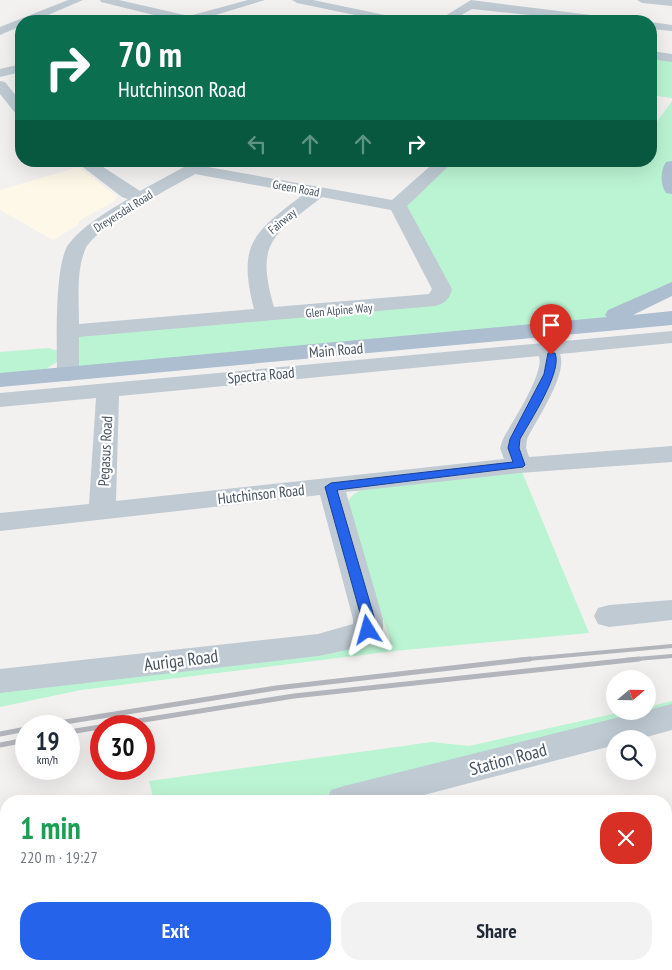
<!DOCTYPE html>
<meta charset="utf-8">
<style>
:root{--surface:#fff;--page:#f2f2f3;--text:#1f2937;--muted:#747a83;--accent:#2563eb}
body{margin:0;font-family:"PT Sans Narrow",sans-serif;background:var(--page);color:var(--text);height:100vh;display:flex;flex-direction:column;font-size:19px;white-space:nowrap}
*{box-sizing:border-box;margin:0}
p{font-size:16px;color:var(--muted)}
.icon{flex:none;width:28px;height:28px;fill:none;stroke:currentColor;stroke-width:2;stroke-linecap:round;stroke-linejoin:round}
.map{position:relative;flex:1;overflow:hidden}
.details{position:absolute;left:0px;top:795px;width:672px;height:175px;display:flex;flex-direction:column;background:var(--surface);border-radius:20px 20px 0 0;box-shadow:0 5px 20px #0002}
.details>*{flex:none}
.guide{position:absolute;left:15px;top:15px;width:642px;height:152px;border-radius:20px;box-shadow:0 5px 20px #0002;background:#0b6e4f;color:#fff;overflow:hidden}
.needle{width:32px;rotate:70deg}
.buttons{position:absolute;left:606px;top:670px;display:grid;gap:10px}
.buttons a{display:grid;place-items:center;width:50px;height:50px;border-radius:50%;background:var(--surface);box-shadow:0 5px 20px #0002;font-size:25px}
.speed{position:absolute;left:15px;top:715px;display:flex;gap:10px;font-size:25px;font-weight:700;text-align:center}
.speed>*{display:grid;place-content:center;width:65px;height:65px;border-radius:50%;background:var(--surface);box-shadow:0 5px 20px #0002;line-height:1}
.speed small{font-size:12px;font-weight:400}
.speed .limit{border:8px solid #d22;background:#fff;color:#111}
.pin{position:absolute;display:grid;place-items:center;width:42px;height:42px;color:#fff;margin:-51px -21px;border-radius:50% 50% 50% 0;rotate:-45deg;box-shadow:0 0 5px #0007}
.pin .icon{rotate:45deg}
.me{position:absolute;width:55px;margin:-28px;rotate:352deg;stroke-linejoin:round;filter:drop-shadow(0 0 4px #0008)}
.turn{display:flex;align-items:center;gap:18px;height:105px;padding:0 20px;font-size:22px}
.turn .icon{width:65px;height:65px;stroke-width:2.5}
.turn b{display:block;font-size:35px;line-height:42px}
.lanes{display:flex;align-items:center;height:48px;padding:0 20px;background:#0003;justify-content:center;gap:25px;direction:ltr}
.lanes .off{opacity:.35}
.round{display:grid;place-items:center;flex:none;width:52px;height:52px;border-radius:20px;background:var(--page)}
.summary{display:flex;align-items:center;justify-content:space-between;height:85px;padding:0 20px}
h1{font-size:30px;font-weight:700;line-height:38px;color:#1e9e55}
.cta{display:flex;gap:10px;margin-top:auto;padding:10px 20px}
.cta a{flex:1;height:58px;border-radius:20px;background:var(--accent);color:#fff;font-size:20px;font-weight:700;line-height:58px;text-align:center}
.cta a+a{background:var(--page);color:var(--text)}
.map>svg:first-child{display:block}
.commercial{fill:#fef8e9}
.green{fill:#bbf4d3}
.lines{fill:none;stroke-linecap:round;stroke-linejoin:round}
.minor{fill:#bfcad3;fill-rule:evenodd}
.major{fill:#adbed1;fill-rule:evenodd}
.rail-far1{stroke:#b2b5bb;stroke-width:4}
.rail{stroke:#b2b5bb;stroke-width:5}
.route{fill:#2563eb;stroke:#184099}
.labels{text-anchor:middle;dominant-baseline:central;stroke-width:4.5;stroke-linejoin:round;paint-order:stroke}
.far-street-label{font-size:12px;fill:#465360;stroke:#fff}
.street-label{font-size:15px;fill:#465360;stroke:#fff}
.near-street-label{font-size:18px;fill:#465360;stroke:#fff}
</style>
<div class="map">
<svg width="672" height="970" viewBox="0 0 672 970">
<rect width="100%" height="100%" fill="#f3f0f0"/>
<path class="commercial" d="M78,167L117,196L115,201L80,220L78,225L53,240L0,210V190Z"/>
<path class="green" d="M651,55L672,58V98L651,95Z
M672,101V288L647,302L599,320L68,374L69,331L439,298L398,206L446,161H651V130Z
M48,348L58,351L57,362L46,369L0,374V352Z
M522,472L589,633L394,651L81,690L0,707V690L391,643L347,508C348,495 357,491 369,488Z
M672,701V710L301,801H154L149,781L432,742L469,746L626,711H648V707Z"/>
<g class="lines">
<path class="minor" d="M68,0H83L34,21H21V26L0,35V27Z
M100,0H119L189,16L248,0H265L196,21H178L101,2Z
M292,0H313L399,18L405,21H384L297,3Z
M471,0L615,18L621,21H586L472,9L451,21H437Z
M637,0H672V6L642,3Z
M651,22L672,25V31L651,29Z
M651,51L672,54V62L651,59Z
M21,64V72L0,77V69Z
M0,81L5,82L21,102V115L16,114L0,94Z
M75,161H94L140,191L195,161H215L208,167L392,200L436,161H454L407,206L452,289C450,299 444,304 435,306L79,337V374L76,379L68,381L60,379L57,374C57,346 54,267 68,245C83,225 107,212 128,199L122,197ZM195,174L304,194C254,232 237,243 254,309L79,324C79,301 76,272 85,250C94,227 171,188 195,174ZM322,197L391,210L432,289L429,294L274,307C255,242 273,235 322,197Z
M672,331V343L560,354C568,374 537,419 527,439L526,448L529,457L672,446V462L519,473L346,492L383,619C383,625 384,633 379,638C369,647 332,653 318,656L0,693V669L318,634L353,624V619L320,495L0,531V513L89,504L96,398L0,407V393ZM539,356C545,373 512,422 503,439L500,448L504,459L116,501L119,396Z
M672,600V620L609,627L598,624L594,616L598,608L609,605Z
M672,704V730L639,739H615V745L401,801H326L331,790L344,786Z
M6,885V921L0,923V887Z
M44,964H86L87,970H45Z
M243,964H285L287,970H245Z"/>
<path class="major" d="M672,161V194L666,193C660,184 660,171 666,162Z
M672,282V296L633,315L672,311V325L0,387V373L607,317L605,315L608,310Z"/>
<path class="rail-far1" d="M517,660L672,646
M625,660L672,656"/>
<path class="rail" d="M40,726L276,688L530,659
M69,732L294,696L639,659
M0,734L26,729
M0,745L26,740"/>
</g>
<path class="route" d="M548,353H555C563,371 530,421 520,439L519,448L525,465L523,467L337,490L375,620L372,633H363L362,620L325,487L331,483L513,462L508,448L510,439L544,374Z"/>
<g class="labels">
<g class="far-street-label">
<text transform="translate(296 188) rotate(10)">Green Road</text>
<text transform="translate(123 211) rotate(-32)">Dreyersdal Road</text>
<text transform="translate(282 221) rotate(-40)">Fairway</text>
<text transform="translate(339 310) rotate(-5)">Glen Alpine Way</text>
</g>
<g class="street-label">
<text transform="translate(336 350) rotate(-5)">Main Road</text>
<text transform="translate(261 375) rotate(-5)">Spectra Road</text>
<text transform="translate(105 451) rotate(-87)">Pegasus Road</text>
<text transform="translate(261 494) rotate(-6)">Hutchinson Road</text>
</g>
<g class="near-street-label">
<text transform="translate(181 660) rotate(-7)">Auriga Road</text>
<text transform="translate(508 759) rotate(-15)">Station Road</text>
</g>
</g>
</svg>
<div class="buttons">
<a><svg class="needle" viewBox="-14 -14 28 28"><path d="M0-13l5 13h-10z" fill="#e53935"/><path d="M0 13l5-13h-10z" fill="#747a83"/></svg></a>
<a><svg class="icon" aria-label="search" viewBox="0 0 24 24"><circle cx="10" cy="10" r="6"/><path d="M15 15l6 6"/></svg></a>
</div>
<div class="speed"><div>19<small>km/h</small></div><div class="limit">30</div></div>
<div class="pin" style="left:551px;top:355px;background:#d93025"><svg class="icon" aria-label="arrive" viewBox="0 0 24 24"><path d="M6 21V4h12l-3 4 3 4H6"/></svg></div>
<svg class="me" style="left:368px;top:630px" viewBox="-20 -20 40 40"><path d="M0-17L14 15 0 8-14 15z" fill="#2563eb" stroke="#fff" stroke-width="4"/></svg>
<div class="guide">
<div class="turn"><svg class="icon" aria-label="right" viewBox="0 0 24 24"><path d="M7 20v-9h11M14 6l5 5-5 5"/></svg><div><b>70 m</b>Hutchinson Road</div></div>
<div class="lanes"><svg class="icon off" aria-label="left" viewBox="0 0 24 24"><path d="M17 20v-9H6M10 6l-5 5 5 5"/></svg><svg class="icon off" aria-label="ahead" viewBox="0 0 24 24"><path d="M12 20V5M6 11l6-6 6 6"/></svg><svg class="icon off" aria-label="ahead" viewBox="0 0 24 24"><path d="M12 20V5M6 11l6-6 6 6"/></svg><svg class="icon" aria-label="right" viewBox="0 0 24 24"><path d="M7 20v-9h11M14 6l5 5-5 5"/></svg></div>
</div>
<section class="details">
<div class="summary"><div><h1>1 min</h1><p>220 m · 19:27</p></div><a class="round" style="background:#d93025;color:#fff"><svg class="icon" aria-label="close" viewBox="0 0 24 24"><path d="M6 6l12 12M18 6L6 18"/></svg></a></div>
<div class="cta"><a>Exit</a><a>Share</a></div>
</section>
</div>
